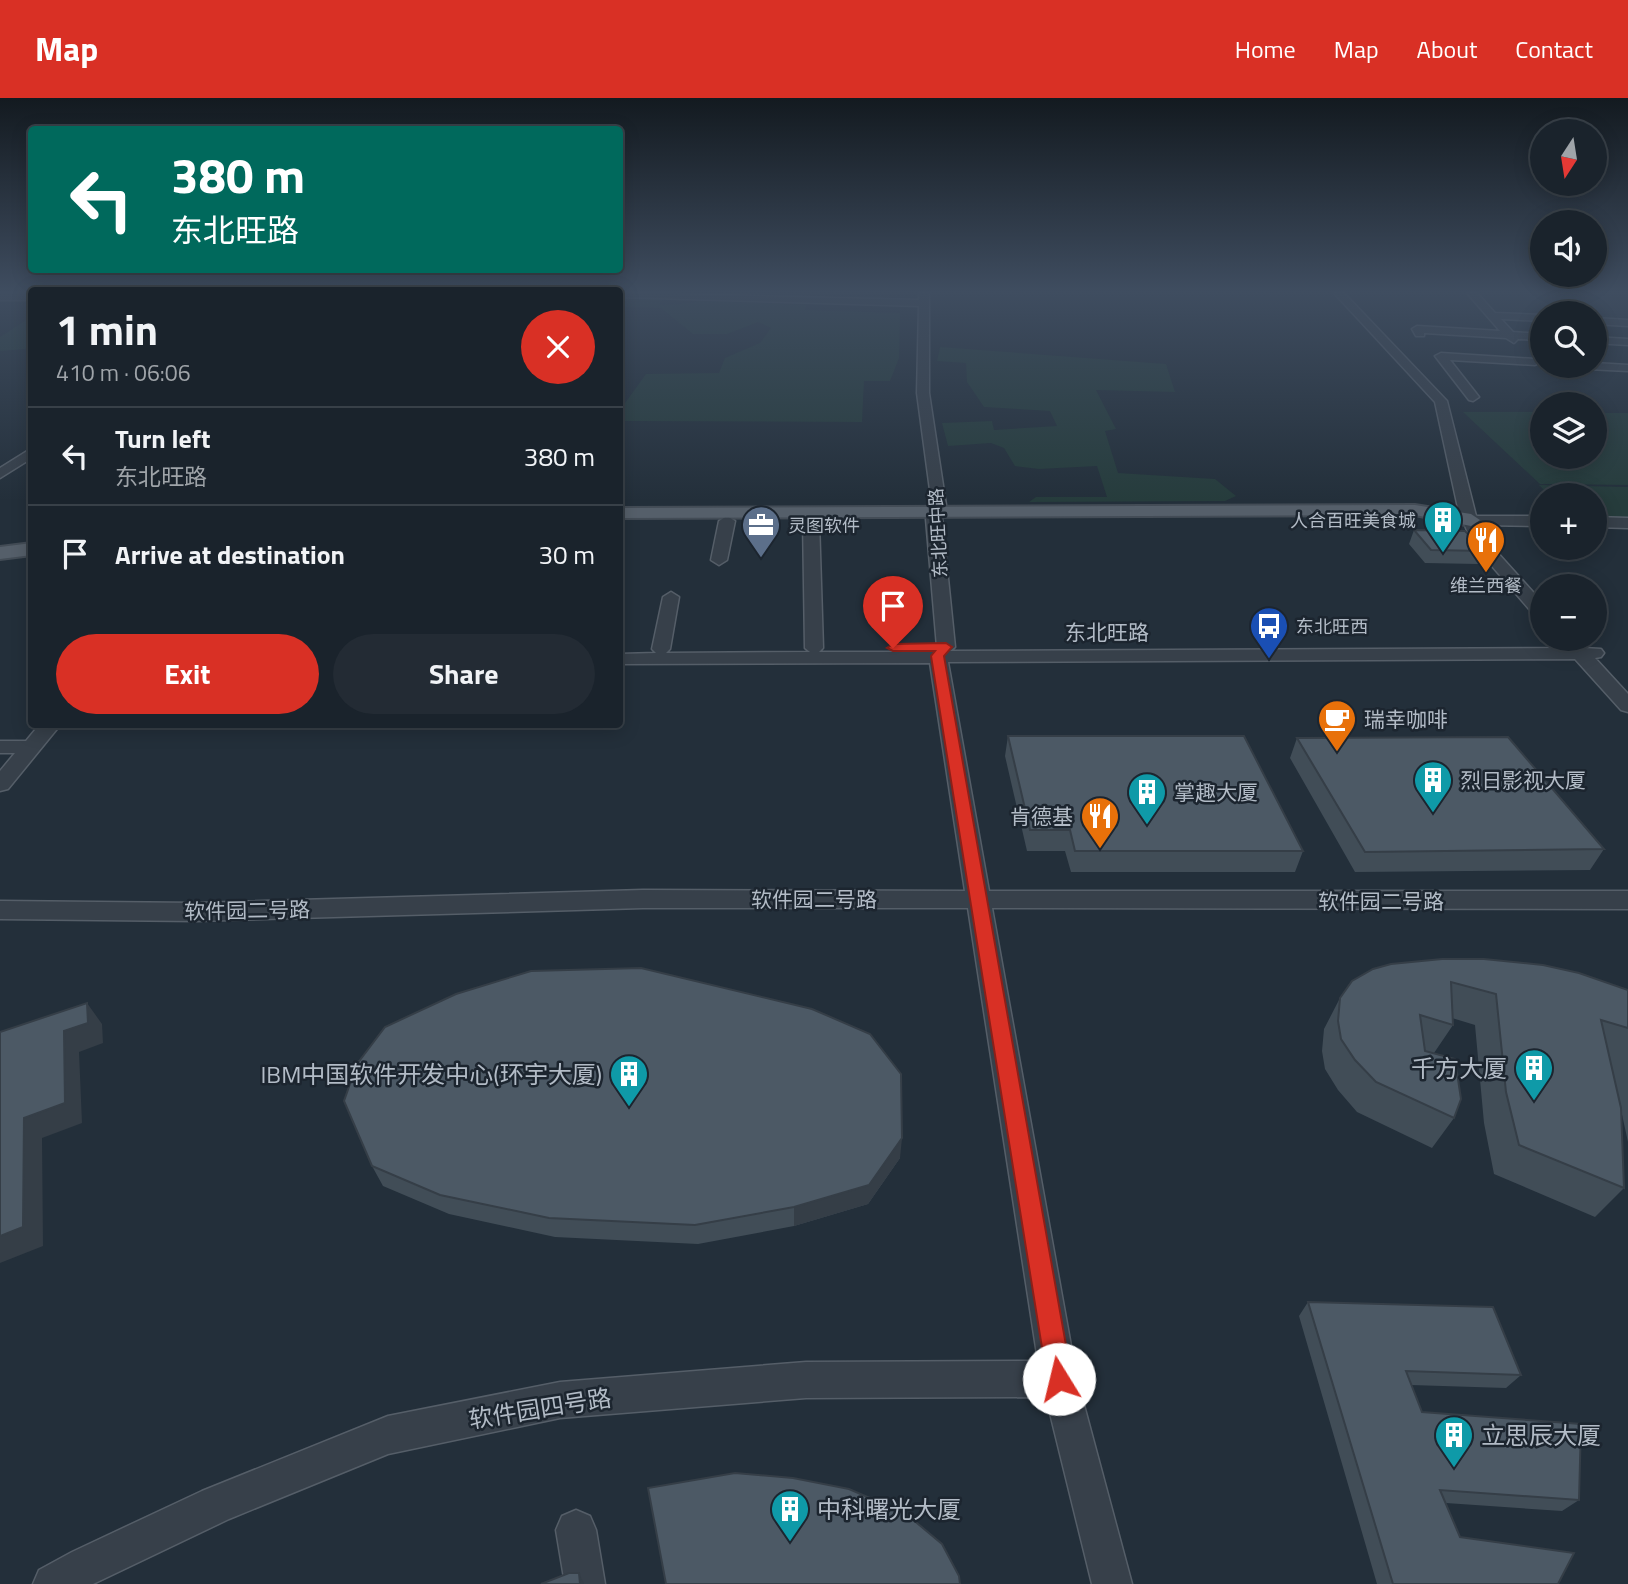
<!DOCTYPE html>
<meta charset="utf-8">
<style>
:root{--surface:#1a232c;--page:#232b34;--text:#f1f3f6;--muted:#9fa4a9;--line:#384048;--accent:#d93025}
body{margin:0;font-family:"Titillium Web","Noto Sans SC",sans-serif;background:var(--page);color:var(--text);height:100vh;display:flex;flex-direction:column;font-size:26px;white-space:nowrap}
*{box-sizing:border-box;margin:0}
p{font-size:23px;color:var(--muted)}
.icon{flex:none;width:38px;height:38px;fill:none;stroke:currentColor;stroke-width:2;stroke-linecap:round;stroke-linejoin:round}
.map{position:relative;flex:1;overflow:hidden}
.panel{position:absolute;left:28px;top:189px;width:595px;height:441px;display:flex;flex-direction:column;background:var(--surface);border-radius:7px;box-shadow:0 4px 18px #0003,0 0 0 2px var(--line)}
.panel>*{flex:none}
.guide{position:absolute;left:28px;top:28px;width:595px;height:147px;border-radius:7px;box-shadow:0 4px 18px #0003,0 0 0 2px var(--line);background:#00695c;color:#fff;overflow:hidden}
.needle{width:46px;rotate:192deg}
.fabs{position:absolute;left:1530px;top:21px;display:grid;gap:14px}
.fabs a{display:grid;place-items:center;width:77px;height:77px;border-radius:50%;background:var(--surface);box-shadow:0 4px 18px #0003,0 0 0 2px var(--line);font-size:35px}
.pin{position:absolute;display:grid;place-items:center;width:60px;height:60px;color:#fff;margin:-72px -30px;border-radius:50% 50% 50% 0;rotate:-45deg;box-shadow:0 0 7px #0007}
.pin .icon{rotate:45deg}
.me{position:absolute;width:77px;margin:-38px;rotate:351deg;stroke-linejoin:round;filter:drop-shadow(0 0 5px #0008)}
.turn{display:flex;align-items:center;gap:24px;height:147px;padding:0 28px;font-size:32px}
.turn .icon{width:91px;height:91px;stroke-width:2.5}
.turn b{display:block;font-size:49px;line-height:60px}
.round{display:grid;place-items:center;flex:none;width:74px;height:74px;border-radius:37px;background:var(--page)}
.overview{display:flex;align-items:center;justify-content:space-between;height:119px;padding:0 28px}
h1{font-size:42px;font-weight:700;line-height:52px}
.primary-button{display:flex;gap:14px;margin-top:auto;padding:14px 28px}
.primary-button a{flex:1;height:80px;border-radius:42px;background:var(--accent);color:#fff;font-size:28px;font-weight:700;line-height:80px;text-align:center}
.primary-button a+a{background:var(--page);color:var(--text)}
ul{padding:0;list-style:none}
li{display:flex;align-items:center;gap:21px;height:98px;padding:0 28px;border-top:2px solid var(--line)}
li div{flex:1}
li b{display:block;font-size:26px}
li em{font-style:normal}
header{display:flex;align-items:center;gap:42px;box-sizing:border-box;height:98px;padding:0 35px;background:var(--accent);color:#fff}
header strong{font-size:33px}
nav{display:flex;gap:38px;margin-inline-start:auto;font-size:24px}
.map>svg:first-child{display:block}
.green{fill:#263c3c}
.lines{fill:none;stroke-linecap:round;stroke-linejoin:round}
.minor-casing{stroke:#555e68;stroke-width:3}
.major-casing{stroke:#434c56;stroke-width:4}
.minor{fill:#37404a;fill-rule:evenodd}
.major{fill:#555f6a;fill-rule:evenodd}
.wall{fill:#414d57}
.shaded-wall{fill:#353e47}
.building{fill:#4c5965;stroke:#353e47;stroke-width:2}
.route{fill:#d93025;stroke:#8d1f18;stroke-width:2}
.labels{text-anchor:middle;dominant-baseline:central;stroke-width:5;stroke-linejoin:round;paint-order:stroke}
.far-poi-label{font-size:18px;fill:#b2bbc6;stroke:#1c252f;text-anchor:start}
.far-street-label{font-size:18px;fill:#b2bbc6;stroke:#1c252f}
.street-label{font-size:21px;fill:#b2bbc6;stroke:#1c252f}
.poi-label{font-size:21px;fill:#b2bbc6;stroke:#1c252f;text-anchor:start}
.near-poi-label{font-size:24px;fill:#b2bbc6;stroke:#1c252f;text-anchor:end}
.near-street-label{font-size:24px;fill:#b2bbc6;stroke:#1c252f}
</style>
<header>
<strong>Map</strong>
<nav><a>Home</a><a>Map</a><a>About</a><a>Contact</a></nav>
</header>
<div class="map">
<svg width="1628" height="1486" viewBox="0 0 1628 1486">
<rect width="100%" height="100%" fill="#232f3a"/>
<path class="green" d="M620,201L662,202L659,207C676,208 688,204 704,203L806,207L805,212L900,215L899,260L890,283H864L862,324L620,323V312L646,276L719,275L725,260L760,245L771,230L758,224L727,236H693L661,210L620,209Z
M31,219V247L25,251L0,253V239Z
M940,249L1166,266L1175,294L1096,292L1116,331L1105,333L1118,375L1215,381L1236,398L1225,403L1029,404L1036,399H1107L1097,368L1039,371L1015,368L1004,350L991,345L948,348L942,325L992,323L994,332L1057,328L1050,313L984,309L967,284L966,265L937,263Z
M1463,314H1542V359H1594V315H1628V387L1540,386Z
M1539,387L1628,389V421L1594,420V397H1549Z"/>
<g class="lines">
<defs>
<path id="minor" d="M620,195L919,202V195H929V295L946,407L942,421L955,549L950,553L1565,550L1567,544L1573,543L1584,550L1601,551L1604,555L1601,559L1595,560L1628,596V614L1621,612L1575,561L948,564L989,793H1628V811L992,810L1077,1281L1132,1486H1092L1046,1299L806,1300L560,1320L388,1356L229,1421L93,1486H33L39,1472L72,1454L202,1393L388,1318L560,1284L806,1264L1038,1263L968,810H643L197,823L0,821V803L197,805L643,792L965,793L930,565L620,566V556L656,555L652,551L663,499L671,494L679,499L670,551L666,555L810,554L805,550L803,422L811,417L819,422L823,550L819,554H942L937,549L926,421L932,407L917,295L919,208L620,199Z
M1334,195H1344L1447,303L1476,418H1542V428L1480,427L1487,443L1542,504V520L1536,519L1472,445L1458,410L1435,304Z
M1467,195H1477L1495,215L1542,217V223L1501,221L1513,234L1542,236V242L1518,241L1514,245L1506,240L1424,235V238H1416L1412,231L1417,228L1500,233Z
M0,196H32V202H0Z
M1594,220L1628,222V228L1594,226Z
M1594,239L1628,241V247L1594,245Z
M1441,255L1535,261L1541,264L1535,267L1450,262L1479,299L1473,303L1469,302L1435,258Z
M1594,265L1628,267V273L1587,271L1581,268H1594Z
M32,350V360L0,380V370Z
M727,418L735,423L727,462L719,467L711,462L719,423Z
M1594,419L1628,420V430L1594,429Z
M40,626H61L8,691L0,693V673L15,655H0V643H26Z
M576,1412L590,1418L596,1432L605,1486H565L556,1432L562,1418Z"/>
<path id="major" d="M1415,407L1471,416L1480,422L1471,428L1415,417L620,420V410Z
M32,445V457L0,461V449Z"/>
</defs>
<use href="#minor" class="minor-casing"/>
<use href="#major" class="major-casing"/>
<use href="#minor" class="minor"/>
<use href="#major" class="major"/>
</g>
<path class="wall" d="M1414,432L1484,453L1478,466L1425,465L1409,446Z
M1008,638L1303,753L1295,774H1071L1065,753H1027L1005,658Z
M1297,640L1604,751L1590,772L1355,774L1290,660Z
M1373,871L1628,892V1044L1621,1012L1624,1090L1595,1119L1494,1076L1484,1025L1475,927L1452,920L1453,927L1434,955L1454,1020L1432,1050L1357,1014L1338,992L1325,971L1322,953L1324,931L1340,900Z
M900,1060L868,1106L794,1128L698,1146L555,1139L449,1116L383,1088L372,1068Z
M1308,1204L1521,1277L1506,1290L1411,1287L1422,1314L1579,1402L1562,1413L1446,1405L1460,1439L1558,1486H1377L1299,1218Z"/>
<path class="shaded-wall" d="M87,905L102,926L103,945L79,954L82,1025L42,1040L43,1148L0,1165V1138L24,1020L64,933Z
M902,1040L900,1060L868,1106L794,1128V1109Z
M579,1475L584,1486H580Z"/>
<path class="building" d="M1414,432L1465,433L1484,453L1431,452Z
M1008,638H1244L1303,753H1075L1070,732H1030Z
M1508,639L1604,751L1365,754L1297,640Z
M1442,861H1484L1543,867L1579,875L1628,892V930L1601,922L1621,1010L1624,1090L1519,1047L1506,994L1496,896L1451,884L1453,927L1420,917L1425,953L1455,961L1461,1001L1454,1020L1376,984L1355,962L1341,941L1338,923L1340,900L1352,883L1373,871L1391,866Z
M641,870L812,911L870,936L901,976L902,1040L869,1087L794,1109L695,1127L549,1120L440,1097L372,1068L344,1003L357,966L385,929L456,896L531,873Z
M87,905L88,925L64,933L65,1005L24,1020L23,1129L0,1138V934Z
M1308,1204L1493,1209L1521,1277L1406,1273L1422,1314L1581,1326L1579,1402L1440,1392L1460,1439L1574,1455L1558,1486H1393Z
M735,1375L793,1380L849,1391L905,1415L942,1446L959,1478L960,1486H666L648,1390Z
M569,1475H579L580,1486H541Z"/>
<linearGradient id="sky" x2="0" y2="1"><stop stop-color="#131a20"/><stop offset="0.48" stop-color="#3f4d60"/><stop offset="1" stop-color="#3f4d60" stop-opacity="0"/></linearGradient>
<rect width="1628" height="403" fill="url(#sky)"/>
<path class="route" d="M946,545L952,549L944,558L1072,1281L1068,1289L1059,1293L1051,1289L1047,1281L931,558L935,553H893L887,550L893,546Z"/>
<defs>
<symbol id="building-pin" viewBox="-11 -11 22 30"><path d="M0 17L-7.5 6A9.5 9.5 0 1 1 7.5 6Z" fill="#0f9aa8" stroke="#1c252f"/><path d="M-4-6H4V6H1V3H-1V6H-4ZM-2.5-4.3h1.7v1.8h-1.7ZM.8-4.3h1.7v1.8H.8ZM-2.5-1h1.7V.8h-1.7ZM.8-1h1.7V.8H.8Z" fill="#fff"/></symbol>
<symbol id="office-pin" viewBox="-11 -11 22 30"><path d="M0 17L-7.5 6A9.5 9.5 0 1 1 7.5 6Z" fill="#5c6f8a" stroke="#1c252f"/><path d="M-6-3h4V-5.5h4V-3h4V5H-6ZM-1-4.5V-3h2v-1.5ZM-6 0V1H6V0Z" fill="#fff"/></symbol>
<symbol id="restaurant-pin" viewBox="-11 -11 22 30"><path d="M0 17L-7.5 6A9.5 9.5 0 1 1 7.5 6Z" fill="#e8710a" stroke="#1c252f"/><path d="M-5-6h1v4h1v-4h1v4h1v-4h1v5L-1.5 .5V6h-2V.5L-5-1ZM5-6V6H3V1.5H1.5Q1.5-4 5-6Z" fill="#fff"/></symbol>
<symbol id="bus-pin" viewBox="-11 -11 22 30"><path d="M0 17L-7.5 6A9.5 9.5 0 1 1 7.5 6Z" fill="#1a4fb4" stroke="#1c252f"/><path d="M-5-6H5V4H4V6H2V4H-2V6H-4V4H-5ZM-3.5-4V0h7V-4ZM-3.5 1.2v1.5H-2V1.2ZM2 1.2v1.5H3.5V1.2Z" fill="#fff"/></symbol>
<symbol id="cafe-pin" viewBox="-11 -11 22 30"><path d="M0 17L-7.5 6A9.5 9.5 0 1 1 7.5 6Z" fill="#e8710a" stroke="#1c252f"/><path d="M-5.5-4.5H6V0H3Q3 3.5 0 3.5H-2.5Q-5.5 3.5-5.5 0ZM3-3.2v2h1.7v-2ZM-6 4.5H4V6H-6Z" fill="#fff"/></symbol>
</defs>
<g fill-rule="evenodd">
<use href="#building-pin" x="1421" y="400" width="44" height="60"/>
<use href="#office-pin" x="739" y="405" width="44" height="60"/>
<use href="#restaurant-pin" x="1464" y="420" width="44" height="60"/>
<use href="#bus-pin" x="1247" y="506" width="44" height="60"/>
<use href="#cafe-pin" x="1315" y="599" width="44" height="60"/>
<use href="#building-pin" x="1411" y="660" width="44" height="60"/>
<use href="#building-pin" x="1125" y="672" width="44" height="60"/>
<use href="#restaurant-pin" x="1078" y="696" width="44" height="60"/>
<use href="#building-pin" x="1512" y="948" width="44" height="60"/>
<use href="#building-pin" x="607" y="954" width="44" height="60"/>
<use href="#building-pin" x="1432" y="1315" width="44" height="60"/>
<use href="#building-pin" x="768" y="1389" width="44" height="60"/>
</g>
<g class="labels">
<g class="far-poi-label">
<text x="1416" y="422" text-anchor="end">人合百旺美食城</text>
<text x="788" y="427">灵图软件</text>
<text x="1486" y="487" text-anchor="middle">维兰西餐</text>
<text x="1296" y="528">东北旺西</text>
</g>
<g class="far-street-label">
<text transform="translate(938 435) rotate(-93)">东北旺中路</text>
</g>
<g class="street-label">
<text x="1107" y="534">东北旺路</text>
<text x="814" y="801">软件园二号路</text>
<text x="1381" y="803">软件园二号路</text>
<text transform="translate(247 812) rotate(-1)">软件园二号路</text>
</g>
<g class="poi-label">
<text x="1364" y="621">瑞幸咖啡</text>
<text x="1460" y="682">烈日影视大厦</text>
<text x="1174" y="694">掌趣大厦</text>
<text x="1073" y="718" text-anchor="end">肯德基</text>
</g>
<g class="near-poi-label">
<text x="1507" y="970">千方大厦</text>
<text x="602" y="976">IBM中国软件开发中心(环宇大厦)</text>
<text x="1481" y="1337" text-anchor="start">立思辰大厦</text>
<text x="817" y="1411" text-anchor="start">中科曙光大厦</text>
</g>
<g class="near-street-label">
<text transform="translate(540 1310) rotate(-9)">软件园四号路</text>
</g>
</g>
</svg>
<div class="fabs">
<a><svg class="needle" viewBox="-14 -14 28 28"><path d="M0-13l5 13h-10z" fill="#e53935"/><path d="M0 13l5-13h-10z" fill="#9fa4a9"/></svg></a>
<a><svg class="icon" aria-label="sound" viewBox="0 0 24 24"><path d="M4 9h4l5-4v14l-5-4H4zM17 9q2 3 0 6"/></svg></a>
<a><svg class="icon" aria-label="search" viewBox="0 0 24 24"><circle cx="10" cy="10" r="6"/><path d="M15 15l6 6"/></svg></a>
<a><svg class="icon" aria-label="layers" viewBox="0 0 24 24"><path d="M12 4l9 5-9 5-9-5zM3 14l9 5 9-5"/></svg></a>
<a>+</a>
<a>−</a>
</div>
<div class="pin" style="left:893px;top:550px;background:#d93025"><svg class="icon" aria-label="arrive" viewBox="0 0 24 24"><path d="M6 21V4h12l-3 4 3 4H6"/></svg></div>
<svg class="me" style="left:1059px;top:1281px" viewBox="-20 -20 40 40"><circle r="19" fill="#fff"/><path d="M0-13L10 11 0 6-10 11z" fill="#d93025"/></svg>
<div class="guide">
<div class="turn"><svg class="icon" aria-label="left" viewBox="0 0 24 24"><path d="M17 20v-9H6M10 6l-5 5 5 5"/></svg><div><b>380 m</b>东北旺路</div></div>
</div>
<section class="panel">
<div class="overview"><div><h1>1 min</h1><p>410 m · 06:06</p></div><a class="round" style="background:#d93025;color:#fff"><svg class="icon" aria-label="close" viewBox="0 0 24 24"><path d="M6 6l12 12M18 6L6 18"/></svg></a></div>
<ul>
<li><svg class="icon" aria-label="left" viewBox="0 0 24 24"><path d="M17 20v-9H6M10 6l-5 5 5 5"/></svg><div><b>Turn left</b><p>东北旺路</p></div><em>380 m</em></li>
<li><svg class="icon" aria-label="arrive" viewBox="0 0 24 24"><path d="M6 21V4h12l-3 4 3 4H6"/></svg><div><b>Arrive at destination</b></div><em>30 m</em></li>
</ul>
<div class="primary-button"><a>Exit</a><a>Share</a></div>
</section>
</div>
